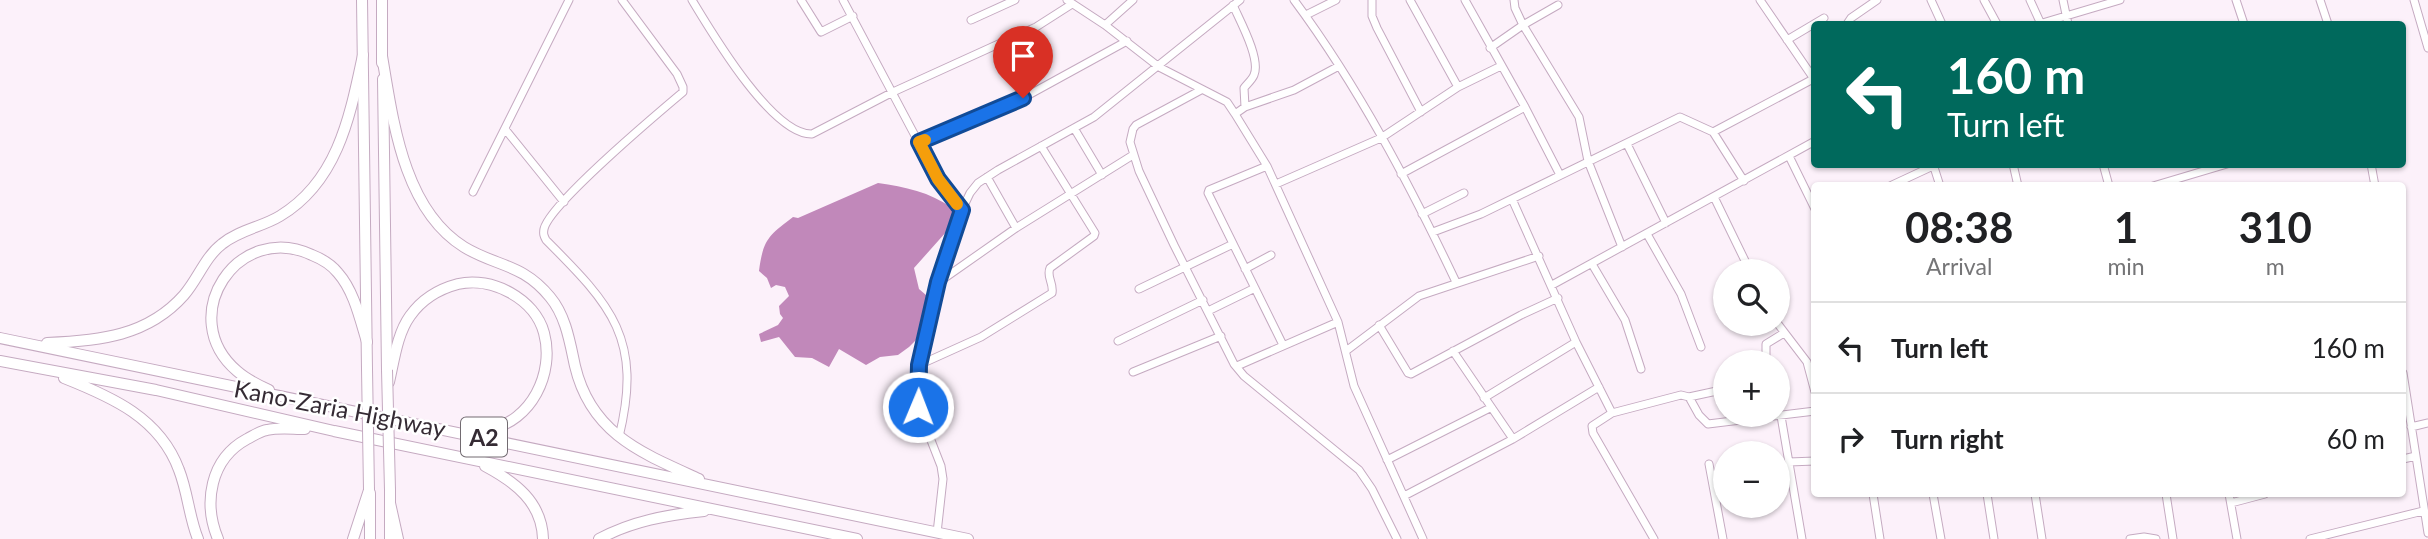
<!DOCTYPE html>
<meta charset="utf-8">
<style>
:root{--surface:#fff;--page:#f2f2f2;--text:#202124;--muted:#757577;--line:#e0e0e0}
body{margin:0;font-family:Lato,sans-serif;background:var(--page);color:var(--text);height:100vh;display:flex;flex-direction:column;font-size:26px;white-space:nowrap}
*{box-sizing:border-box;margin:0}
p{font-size:23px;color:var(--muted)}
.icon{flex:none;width:38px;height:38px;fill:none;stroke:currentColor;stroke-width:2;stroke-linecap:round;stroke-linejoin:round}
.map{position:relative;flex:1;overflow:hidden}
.details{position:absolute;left:1811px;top:182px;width:595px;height:315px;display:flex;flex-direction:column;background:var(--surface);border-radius:7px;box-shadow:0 2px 5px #0004}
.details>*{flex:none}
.guide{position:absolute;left:1811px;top:21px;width:595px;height:147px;border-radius:7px;box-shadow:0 2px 5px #0004;background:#00695c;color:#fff;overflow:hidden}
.fabs{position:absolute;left:1713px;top:259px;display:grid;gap:14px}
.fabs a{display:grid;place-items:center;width:77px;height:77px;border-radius:50%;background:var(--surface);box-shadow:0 2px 5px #0004;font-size:35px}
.pin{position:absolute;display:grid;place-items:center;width:60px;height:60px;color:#fff;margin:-72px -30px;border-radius:50% 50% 50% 0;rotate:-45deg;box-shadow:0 0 7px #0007}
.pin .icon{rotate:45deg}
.me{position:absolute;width:77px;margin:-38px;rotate:1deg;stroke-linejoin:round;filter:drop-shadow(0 0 5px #0008)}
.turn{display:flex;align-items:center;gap:24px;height:147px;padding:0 21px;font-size:32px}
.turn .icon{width:91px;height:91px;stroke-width:2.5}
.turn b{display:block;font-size:49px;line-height:60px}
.eta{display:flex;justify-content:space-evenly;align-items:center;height:119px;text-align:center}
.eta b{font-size:42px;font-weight:700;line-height:49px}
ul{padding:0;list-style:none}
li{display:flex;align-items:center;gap:21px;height:91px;padding:0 21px;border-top:2px solid var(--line)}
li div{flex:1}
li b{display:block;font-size:26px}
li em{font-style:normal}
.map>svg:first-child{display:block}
.water{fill:#c188ba}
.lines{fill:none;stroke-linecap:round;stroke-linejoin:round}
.minor-casing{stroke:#c5aac1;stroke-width:9}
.primary-casing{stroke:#c5aac1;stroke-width:12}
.trunk-casing{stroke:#c5aac1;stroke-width:12}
.minor{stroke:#fff;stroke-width:7}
.primary{stroke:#fff;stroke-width:10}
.trunk{stroke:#fff;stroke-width:10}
.primary-bridge-casing{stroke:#c5aac1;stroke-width:12;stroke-linecap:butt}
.primary-bridge{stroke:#fff;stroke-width:10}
.route-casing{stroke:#114b97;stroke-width:18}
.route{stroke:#1a73e8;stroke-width:12}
.slow{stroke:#f59e0b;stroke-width:12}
.labels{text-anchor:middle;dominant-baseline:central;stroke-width:5;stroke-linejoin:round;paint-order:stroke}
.shield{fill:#fff;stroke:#726b71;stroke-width:2}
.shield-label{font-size:23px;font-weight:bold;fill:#352b34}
.street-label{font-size:24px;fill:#352b34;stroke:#fff}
</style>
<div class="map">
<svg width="2428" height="539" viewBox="0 0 2428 539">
<rect width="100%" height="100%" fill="#fcf1fa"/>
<path class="water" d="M878,183C905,187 930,192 952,208L955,222L914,268L919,289L926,295L928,314L921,335L909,347L898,355L880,357L866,365L839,349L829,367L812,358L795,357L779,337L761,342L759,334L778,325L783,318L780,314L779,306L789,296L785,287L776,285L771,288L767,278L759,271C763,240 768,236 793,217L798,218Z"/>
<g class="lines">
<defs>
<path id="minor" d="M692,0C712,33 772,135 812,134L893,92L1036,27L1072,4
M801,0L821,32L853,16
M843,0L938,179L962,210
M1067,0L1105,25L1159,67L1227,102L1235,114L1267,166L1338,322L1354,386L1423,539
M1294,0C1358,86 1410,185 1456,282
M1372,0V16L1377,28L1421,112
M1410,0L1458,87
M1465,0L1525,107L1560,175
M1514,0L1515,8L1523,25L1579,117L1588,161L1622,247
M1760,0L1814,79
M1931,0L1942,24
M1984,0L1997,24
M2030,0L2041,24
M2063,0L2068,24
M2236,0L2244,24
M2320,0L2328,24
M2414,0L2428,48
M1233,5C1240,21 1261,59 1254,75C1252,80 1247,84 1244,88L1245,107L1235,114
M1306,15L1336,0
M971,20L1015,0
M1847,24L1851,18L1877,0
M2039,24L2120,0
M1105,25L1133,0
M1787,40L1824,18
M1490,48L1523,25L1558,5
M1201,90L1136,125L1133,129L1130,142L1139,171L1174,245L1234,364L1244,376L1359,470L1372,489L1397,539
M1245,107L1294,90L1339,66
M1074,128L1102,175
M505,129L564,202
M1713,132L1815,78
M919,142L1023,98L1127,41
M1627,144L1666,223
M1789,156L1815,209
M1933,164L1940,186
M2013,164L2018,186
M2103,164L2109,186
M2371,164L2375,186
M1267,166L1209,190L1208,193L1283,345
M1401,174L1525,107
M987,177L1016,228
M1276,184L1381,138L1458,87L1501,66
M1890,186L1933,166
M2153,186L2227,164
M473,192L569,0
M1714,197L1750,271
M1512,199L1576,342L1612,413
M1422,214L1464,193
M1433,232L1481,214L1680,117L1713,132L1744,181
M1647,234L1681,294L1701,347
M1592,264L1625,320L1641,369
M1245,269L1271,255
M939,282L1016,228L1133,155
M1552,285L1815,141
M1139,289L1233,244
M1208,311L1255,288
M1778,324L1807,362L1815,392
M1379,325L1408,373L1411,374L1521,315L1558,298
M1118,341L1203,300
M1346,351L1419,296L1539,256
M1453,351L1513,439
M1766,362V344L1784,333
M919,365L981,337L1052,293C1054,283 1046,277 1050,268L1094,236L1095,233L1041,146
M1237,366L1338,322
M1133,372L1221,336
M2403,373L2428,533
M1689,397L1726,389
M1484,398L1576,342
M1781,416L1802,539
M2411,427L2428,423
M619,437C643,339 612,306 546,240C544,236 543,234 544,229C549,205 658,113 683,92V87L677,74L622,0
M2403,459L2416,456
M1387,460L1490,408
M1789,462L1815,461
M1709,464L1723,539
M1873,494L1880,539
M1933,494L1941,539
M1987,494L1994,539
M2035,494L2042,539
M2166,494L2173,539
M2229,494L2237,539
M1404,496L1513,439L1599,387
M2231,503L2265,494
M937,533L943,479L941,466L918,407L917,385L919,365L938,282L960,214L970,193L978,183L998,170L1094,117L1240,0
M1654,539L1593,433L1592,426L1612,413L1681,395L1689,397L1699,415L1708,424L1815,411
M2130,539L2144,537L2156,539
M2310,539L2423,511"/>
<path id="primary" d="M362,0L367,369
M382,0V63
M383,79L387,370
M390,490V539
M370,493V539"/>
<path id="trunk" d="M382,56C393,120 403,209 464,247C497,267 522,263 550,297C566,316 570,343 575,366C591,434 642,453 699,479
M0,338L968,539
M47,343C99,341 148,336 184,295C198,279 205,257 222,244C239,230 262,227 280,216C338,181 350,116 363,55
M0,361L156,390L334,431L857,539
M64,378C112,397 160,418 179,470C188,493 189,517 198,539
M389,382C394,361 397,334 410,316C422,299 439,289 458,284C492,276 535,299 544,333C555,373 531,422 489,429C482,430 474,430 467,430
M269,390C258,385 246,379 237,371C174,317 238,220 312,255C322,259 331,264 338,273C354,291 360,319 367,342
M485,466C515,482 542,502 543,539
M390,503L398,539
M218,539C203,503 210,459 247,439C253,436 260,431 267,430C279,427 292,429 305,429
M353,539L369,490
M599,539C632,521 667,515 704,511"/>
</defs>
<use href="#minor" class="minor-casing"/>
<use href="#primary" class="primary-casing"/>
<use href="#trunk" class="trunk-casing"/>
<use href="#minor" class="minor"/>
<use href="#primary" class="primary"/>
<use href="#trunk" class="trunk"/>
<defs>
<path id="primary-bridge" d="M367,369L369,490
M387,370L390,490"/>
</defs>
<use href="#primary-bridge" class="primary-bridge-casing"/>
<use href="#primary-bridge" class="primary-bridge"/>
</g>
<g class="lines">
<defs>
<path id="route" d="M918,407L919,365L938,282L962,210L938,179L919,142L1023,98"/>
</defs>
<use href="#route" class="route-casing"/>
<use href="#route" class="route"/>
<path class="slow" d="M925,140L919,142L938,179L957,204"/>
</g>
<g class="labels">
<rect class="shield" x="461" y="417.5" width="46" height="39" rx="5"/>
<g class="shield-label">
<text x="484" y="437">A2</text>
</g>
<g class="street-label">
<text transform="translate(340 408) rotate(11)">Kano-Zaria Highway</text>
</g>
</g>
</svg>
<div class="fabs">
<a><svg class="icon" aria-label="search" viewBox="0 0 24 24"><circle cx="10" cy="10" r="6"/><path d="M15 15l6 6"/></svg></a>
<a>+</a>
<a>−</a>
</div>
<div class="pin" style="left:1023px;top:98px;background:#d93025"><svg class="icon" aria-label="arrive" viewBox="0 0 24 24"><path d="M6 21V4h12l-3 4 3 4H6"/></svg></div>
<svg class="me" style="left:918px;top:407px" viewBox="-20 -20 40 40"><circle r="17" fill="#1a73e8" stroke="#fff" stroke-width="3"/><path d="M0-11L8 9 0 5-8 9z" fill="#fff"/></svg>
<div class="guide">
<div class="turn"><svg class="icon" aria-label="left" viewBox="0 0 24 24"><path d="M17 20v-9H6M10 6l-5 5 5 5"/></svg><div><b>160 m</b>Turn left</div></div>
</div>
<section class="details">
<div class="eta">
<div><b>08:38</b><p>Arrival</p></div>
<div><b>1</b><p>min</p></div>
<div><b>310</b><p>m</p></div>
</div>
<ul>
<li><svg class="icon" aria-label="left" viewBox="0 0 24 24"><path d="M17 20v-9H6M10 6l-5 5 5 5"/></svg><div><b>Turn left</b></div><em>160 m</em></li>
<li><svg class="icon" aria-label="right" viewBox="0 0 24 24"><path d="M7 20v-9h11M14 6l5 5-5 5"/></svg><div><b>Turn right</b></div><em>60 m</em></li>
</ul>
</section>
</div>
